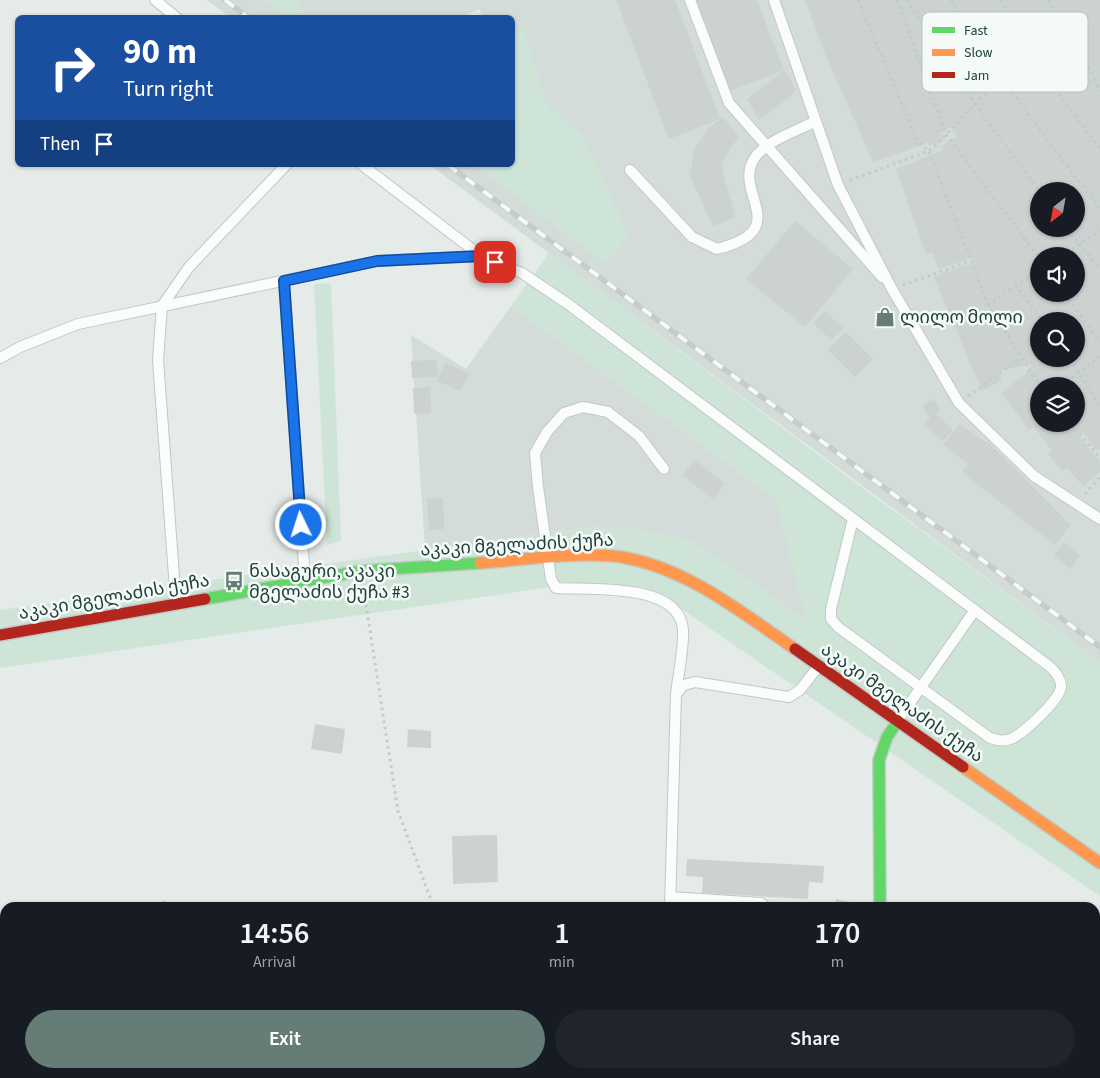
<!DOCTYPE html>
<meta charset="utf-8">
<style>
:root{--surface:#171b24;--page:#20242c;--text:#f1f3f6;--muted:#9ea1a6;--accent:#667c77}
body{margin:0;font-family:"Source Sans 3","Noto Sans Georgian",sans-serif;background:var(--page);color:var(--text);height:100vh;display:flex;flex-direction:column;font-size:19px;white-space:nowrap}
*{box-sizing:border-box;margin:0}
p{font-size:16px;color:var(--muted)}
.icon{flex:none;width:28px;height:28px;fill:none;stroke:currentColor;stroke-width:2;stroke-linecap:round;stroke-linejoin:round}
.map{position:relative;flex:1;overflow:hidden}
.panel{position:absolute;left:0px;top:902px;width:1100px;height:176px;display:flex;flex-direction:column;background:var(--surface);border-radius:15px 15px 0 0;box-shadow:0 1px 4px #0004}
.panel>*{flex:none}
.guide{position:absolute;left:15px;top:15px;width:500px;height:152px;border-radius:8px;box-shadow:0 1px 4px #0004;background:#1a4fa0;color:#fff;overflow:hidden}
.needle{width:32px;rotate:211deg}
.buttons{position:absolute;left:1030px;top:182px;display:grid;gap:10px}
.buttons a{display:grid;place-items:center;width:55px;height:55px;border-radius:50%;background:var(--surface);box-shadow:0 1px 4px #0004;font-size:25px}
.pin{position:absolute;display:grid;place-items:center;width:42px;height:42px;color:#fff;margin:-21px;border-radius:10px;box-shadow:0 2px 8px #0006}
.me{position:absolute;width:55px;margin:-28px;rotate:356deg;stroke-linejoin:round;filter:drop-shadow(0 0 4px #0008)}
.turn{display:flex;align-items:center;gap:18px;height:105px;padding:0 25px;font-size:22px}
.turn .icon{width:65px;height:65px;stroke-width:2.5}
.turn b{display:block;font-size:35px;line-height:42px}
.then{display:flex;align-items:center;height:48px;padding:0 25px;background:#0003;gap:10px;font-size:19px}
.eta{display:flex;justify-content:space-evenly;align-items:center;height:85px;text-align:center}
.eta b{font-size:30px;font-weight:600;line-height:35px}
.button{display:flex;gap:10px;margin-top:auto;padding:10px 25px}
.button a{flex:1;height:58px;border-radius:30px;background:var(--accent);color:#fff;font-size:20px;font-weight:600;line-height:58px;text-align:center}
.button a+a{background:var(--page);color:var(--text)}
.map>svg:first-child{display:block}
.built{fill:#d3dcd9;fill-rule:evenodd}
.green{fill:#cee4d7}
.building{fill:#ccd2d0;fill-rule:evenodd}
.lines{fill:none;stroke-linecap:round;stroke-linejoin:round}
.lane-casing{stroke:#c2c8c6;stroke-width:12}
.street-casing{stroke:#c2c8c6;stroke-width:21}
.fast-casing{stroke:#c1c9c6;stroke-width:14}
.slow-casing{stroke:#c1c9c6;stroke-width:14}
.jam-casing{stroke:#c1c9c6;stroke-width:14}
.path{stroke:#c1cbc9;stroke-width:3;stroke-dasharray:2.5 4;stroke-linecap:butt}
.lane{stroke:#fbfcfc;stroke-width:10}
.street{stroke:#fbfcfc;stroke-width:19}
.fast{stroke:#63d668;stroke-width:11}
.slow{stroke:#ff974d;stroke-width:11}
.jam{stroke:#b3261e;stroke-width:11}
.rail-casing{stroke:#c7ccca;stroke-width:5.5}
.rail{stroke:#f4faf7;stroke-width:4;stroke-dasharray:11;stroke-linecap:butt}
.route-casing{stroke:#114b97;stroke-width:12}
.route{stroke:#1a73e8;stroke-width:9}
.labels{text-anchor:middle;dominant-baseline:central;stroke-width:5;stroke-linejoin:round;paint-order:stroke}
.poi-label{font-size:18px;fill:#22403a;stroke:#f4faf7;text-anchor:start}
.street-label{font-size:18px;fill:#22403a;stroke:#f4faf7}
.key{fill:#f4faf7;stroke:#b5c2be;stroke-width:1}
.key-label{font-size:14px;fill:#22403a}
</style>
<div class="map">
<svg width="1100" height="1078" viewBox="0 0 1100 1078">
<rect width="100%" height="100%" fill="#e5ebe9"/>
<path class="built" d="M207,0H262L286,17H230Z
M298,0H1100V662L430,165H476L604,263L584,138L546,105L524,30L513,33L512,18L483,17L479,9L460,18L304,17ZM1039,191H1076V229H1039ZM1039,256H1076V294H1039ZM1039,321H1076V359H1039ZM1039,386H1076V424H1039Z
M511,306L776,499L807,622L736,570L688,540L638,529L587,527L425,550L411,335L466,369Z"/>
<path class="green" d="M262,0H298L304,17H286Z
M524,29L546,104L584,138L629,236L604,264L476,165H512L513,33Z
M549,253L848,477L1100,662V896L664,597L550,587L0,668V610L587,527L638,529L688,540L736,570L806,621L776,499L511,306Z
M331,283L341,541L327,545L314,284Z
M0,1064H5V1074H341L342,1078H0Z"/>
<path class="building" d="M616,0H675L720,119L669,139Z
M696,0H757L784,70L796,89L793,94L759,120L747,99L784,70L730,91Z
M805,0H1100V449L1096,451L1083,432L1078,435L1100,462V472L1083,486L1067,468L1062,471L1048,454L1052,451L1034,427L1029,430L1002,393L1026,373L1032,364L999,371L1002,380L982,391L934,277L974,263L972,258L938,269L933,253L926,254L896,169L943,150L942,146L957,136L950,127L941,133L944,140L929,146L928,143L873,162L826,56ZM1039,191H1076V229H1039ZM1039,256H1076V294H1039ZM1039,321H1076V359H1039ZM1039,386H1076V424H1039Z
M723,117L740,138L734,143L721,164L735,217L713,226L690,176L694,149L710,127Z
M795,221L853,269L805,327L746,279Z
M825,311L843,328L831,340L813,323Z
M846,332L873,359L855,377L828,350Z
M437,360L438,377L412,378L411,361Z
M445,363L469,373L461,391L437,381Z
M430,387L431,413L414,414L413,388Z
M934,399L941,410L936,414L953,430L943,441L924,424L930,418L922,406Z
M960,424L985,442L987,441L1071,525L1055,545L962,472L968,464L943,445Z
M695,460L725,484L713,499L682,475Z
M443,498L444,529L429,530L427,499Z
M1064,542L1080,556L1070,569L1054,555Z
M315,724L345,729L342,754L311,749Z
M408,729L431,731V748L407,747Z
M497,835L498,882L453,884L452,836Z
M687,859L824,866L823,883L809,882L808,899L702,893L703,877L686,876Z
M836,899L866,905V908H835Z
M644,1074H675V1078H643Z"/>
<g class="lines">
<defs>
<path id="lane" d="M155,0L177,18
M690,0L729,103L882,277
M774,0L838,185L892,289L959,403L1034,476L1100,519
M362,165L481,256
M630,170L692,237L717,249C797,229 729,191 756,156C770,139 797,131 816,121
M284,281L305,580
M0,358L20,347L78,324L377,261L481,256L522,273L568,304L1049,666C1055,671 1060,677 1061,685C1063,698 1024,732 1013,738C1005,742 998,741 990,738L838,627L831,619V609L853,519
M664,469L639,436L608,412L583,407L564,413L547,432L535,453L538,487L551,579L556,588C590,590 680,582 683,630C684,648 678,676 676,694
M176,603L158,360L162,306L189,267L286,165
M898,720L975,610
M670,897L761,903L767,908
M670,908L676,694L684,685L695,682L789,697L800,690L818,667"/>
<path id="street" d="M881,1074V1078"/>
<path id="fast" d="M205,599L361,571L480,563
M880,908L879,760L887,737L898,721"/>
<path id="slow" d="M480,563C523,560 579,551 621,557C687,568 741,612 795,649
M963,767L1100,863"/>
<path id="jam" d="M0,635L205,599
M795,649L963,767"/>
</defs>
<use href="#lane" class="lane-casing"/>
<use href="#street" class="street-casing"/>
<use href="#fast" class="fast-casing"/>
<use href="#slow" class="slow-casing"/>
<use href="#jam" class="jam-casing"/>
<path class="path" d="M858,0L918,142L929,151L988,305L1040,386
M897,0L946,134L1039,258
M907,0L975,104L1039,191
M951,0C995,73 1048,141 1100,209
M1001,0L1069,109L1100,148
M1048,0L1087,64L1100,91
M850,180L929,151L939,142L1002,76
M1067,229L1100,268
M1061,256L1100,231
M1039,271L1016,286L1042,321
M903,285L971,261
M1065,294L1100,342
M988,305L1016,286
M1070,359L1100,406
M1062,386L1100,356
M968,396L1020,358
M1071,424L1100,458
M1085,494L1100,477
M364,592L398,811L434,908
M163,901L165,908
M223,1074L224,1078
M455,1074V1078"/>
<use href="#lane" class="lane"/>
<use href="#street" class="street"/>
<use href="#fast" class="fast"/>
<use href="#slow" class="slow"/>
<use href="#jam" class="jam"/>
<defs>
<path id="rail" d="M225,0L249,18
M448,165L1100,647"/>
</defs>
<use href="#rail" class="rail-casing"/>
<use href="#rail" class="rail"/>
</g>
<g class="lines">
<defs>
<path id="route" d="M301,525L284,281L377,261L481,256L495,262"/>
</defs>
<use href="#route" class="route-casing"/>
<use href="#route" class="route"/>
</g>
<defs>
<symbol id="shop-bare" viewBox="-9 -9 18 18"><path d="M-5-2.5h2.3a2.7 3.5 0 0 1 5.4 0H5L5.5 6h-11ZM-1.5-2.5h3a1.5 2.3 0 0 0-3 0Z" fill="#667c77" stroke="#f4faf7" stroke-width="2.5" paint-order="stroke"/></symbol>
<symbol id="bus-bare" viewBox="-9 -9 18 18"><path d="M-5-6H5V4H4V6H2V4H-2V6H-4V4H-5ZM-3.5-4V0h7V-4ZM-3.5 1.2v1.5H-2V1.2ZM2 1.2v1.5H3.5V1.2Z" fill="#667c77" stroke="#f4faf7" stroke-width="2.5" paint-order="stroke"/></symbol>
</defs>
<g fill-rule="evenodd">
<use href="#shop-bare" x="871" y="303" width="28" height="28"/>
<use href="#bus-bare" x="220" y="567" width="28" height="28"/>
</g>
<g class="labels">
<g class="poi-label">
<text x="900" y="317">ლილო მოლი</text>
<text x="249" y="571">ნასაგური, აკაკი<tspan x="249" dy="21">მგელაძის ქუჩა #3</tspan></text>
</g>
<g class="street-label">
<text transform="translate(517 545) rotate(-3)">აკაკი მგელაძის ქუჩა</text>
<text transform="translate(114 597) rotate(-10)">აკაკი მგელაძის ქუჩა</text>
<text transform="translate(902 703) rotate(35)">აკაკი მგელაძის ქუჩა</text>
</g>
</g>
<rect x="922" y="12" width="166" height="80" rx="8" class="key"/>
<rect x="932" y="27" width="23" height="6" fill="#63d668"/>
<rect x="932" y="49" width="23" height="7" fill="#ff974d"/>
<rect x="932" y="72" width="23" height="6" fill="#b3261e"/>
<g class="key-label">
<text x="964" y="35">Fast</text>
<text x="964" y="57">Slow</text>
<text x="964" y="80">Jam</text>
</g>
</svg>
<div class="buttons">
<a><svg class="needle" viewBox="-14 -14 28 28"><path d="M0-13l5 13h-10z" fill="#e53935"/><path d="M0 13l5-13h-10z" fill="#9ea1a6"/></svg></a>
<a><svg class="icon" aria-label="sound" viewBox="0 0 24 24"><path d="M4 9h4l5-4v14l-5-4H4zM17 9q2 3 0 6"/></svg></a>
<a><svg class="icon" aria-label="search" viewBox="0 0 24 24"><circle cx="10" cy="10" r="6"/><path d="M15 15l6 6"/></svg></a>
<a><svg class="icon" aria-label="layers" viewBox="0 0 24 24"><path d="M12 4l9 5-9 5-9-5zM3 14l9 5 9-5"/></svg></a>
</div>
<div class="pin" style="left:495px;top:262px;background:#d93025"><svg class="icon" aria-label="arrive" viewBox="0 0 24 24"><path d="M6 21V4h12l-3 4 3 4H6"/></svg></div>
<svg class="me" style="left:301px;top:525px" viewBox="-20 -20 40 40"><circle r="17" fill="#1a73e8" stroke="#fff" stroke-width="3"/><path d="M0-11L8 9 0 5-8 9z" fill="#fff"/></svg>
<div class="guide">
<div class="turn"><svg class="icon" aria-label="right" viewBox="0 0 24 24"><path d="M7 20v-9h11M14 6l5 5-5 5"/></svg><div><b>90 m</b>Turn right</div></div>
<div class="then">Then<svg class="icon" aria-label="arrive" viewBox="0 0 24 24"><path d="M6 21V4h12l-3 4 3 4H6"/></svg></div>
</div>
<section class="panel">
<div class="eta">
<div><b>14:56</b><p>Arrival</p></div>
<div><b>1</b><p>min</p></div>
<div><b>170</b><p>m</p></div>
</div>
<div class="button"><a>Exit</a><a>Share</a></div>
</section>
</div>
